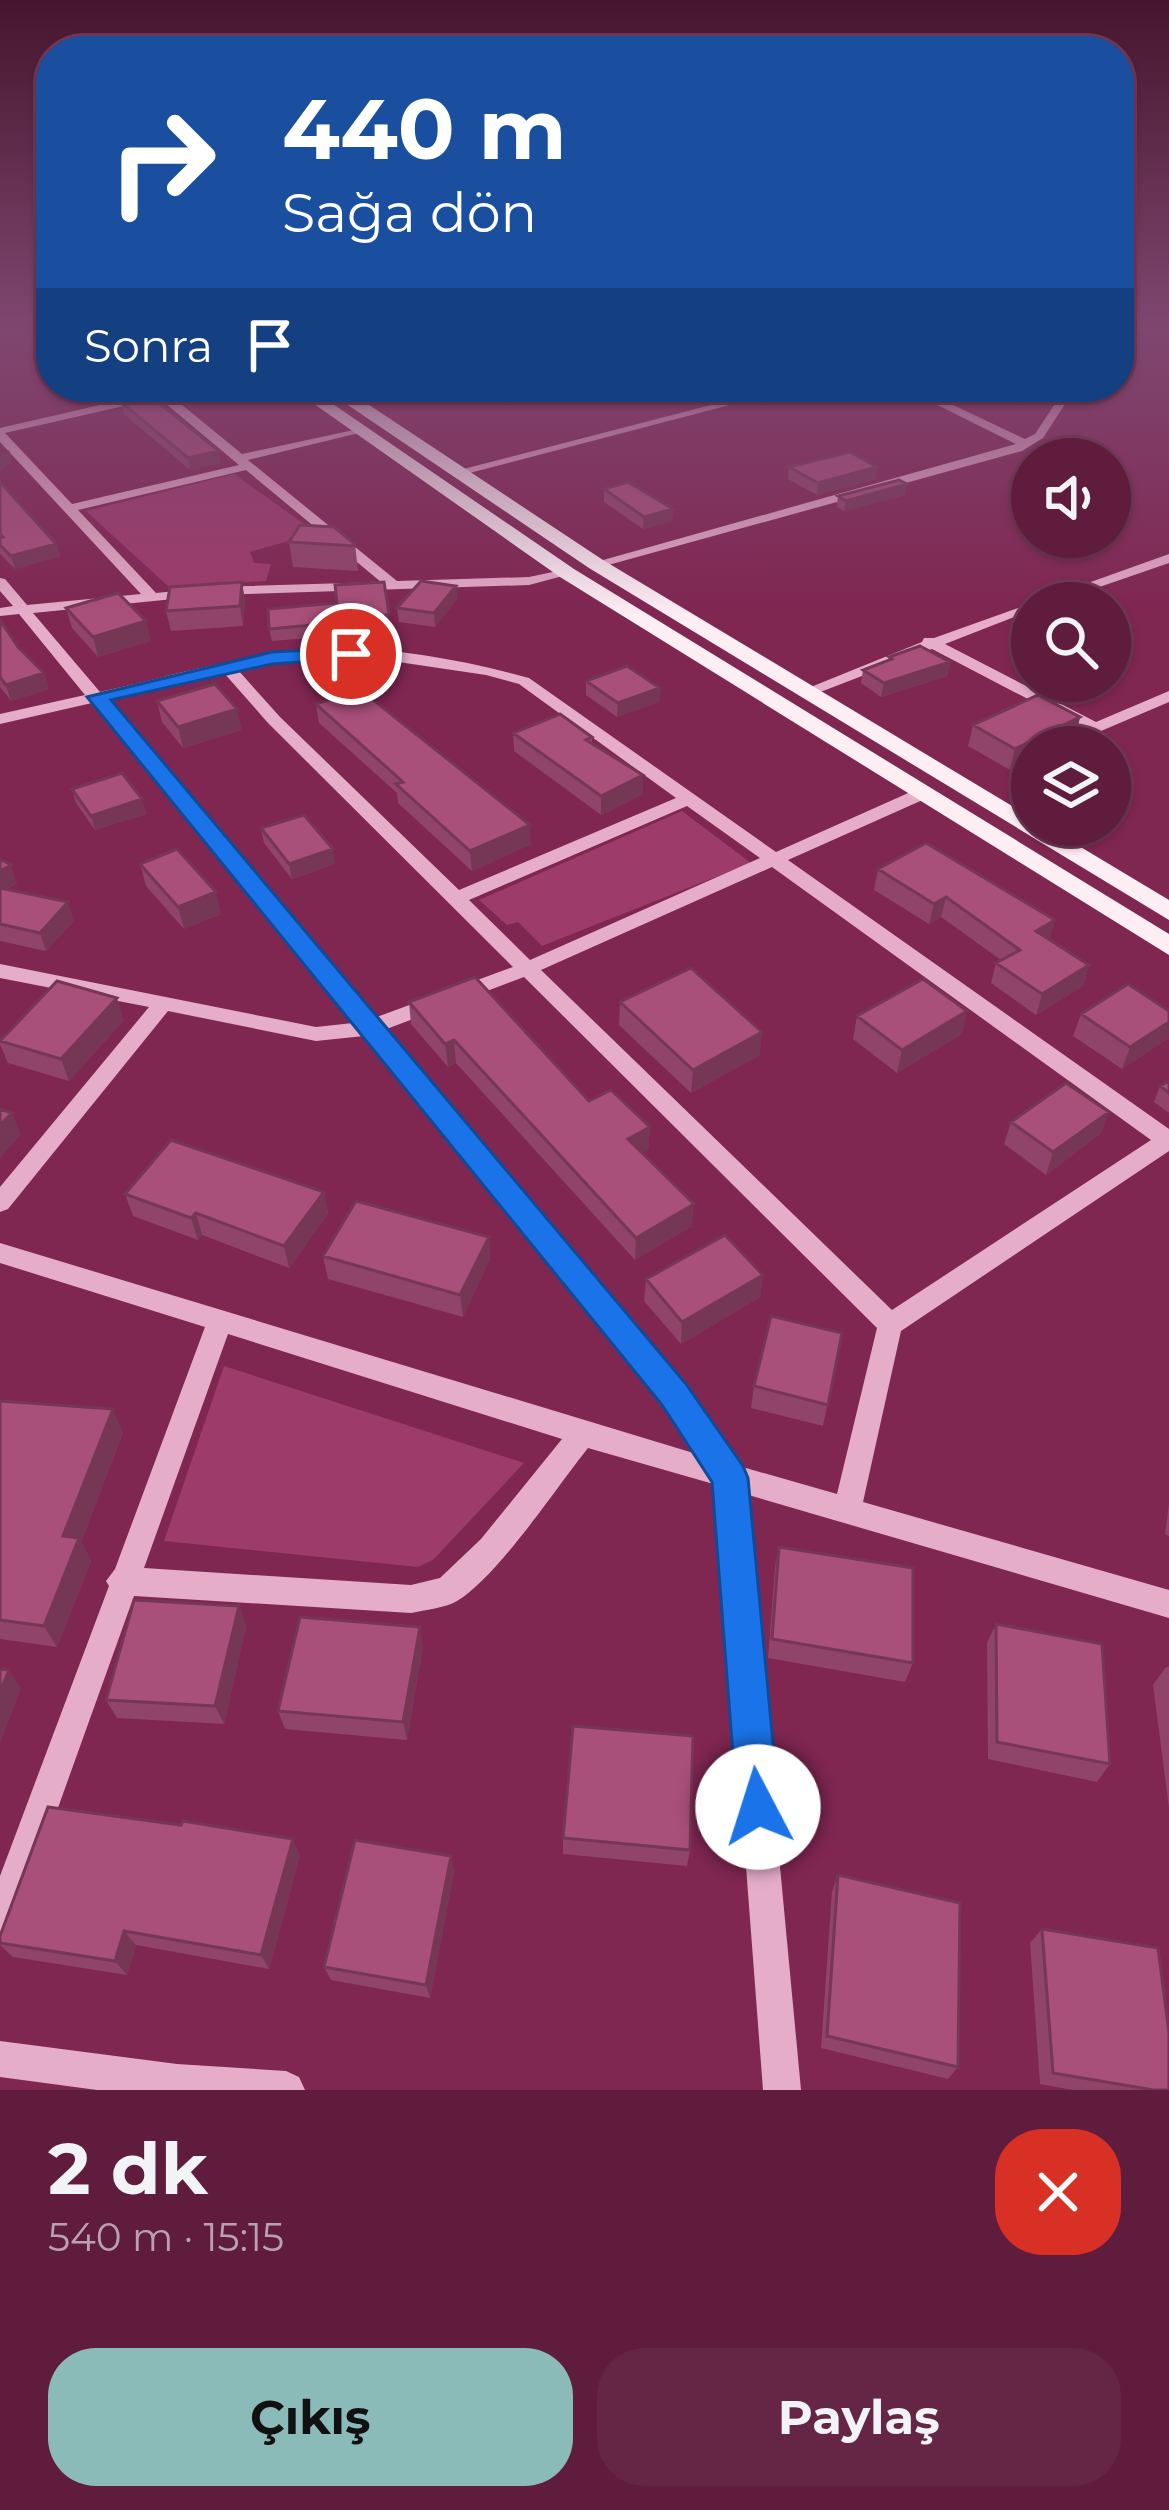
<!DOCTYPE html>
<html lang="tr">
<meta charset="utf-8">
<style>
:root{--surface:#5f1c3d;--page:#652544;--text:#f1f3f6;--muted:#baa1b0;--line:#733a57;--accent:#8bbbb9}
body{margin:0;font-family:Montserrat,sans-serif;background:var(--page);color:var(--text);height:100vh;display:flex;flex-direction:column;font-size:45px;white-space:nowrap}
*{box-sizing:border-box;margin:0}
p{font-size:39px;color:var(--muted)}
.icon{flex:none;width:66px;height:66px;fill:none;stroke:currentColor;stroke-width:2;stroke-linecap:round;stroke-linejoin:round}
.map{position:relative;height:2090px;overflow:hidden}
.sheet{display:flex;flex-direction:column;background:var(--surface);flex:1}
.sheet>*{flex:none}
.banner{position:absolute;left:36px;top:36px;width:1098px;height:366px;border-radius:48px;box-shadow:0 3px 9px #0004,0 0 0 3px var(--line);background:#1a4fa0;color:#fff;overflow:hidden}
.buttons{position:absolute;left:1011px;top:438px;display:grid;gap:24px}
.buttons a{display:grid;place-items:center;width:120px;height:120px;border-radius:50%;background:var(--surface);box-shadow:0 3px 9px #0004,0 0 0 3px var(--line);font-size:60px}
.pin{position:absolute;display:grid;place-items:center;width:102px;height:102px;color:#fff;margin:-51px;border:6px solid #fff;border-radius:50%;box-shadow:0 3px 12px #0007}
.me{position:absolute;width:132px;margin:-66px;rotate:355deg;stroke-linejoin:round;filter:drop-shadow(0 0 9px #0008)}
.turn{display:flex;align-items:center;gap:42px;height:252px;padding:0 48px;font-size:54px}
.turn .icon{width:156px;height:156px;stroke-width:2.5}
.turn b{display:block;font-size:84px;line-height:102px}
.then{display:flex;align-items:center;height:114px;padding:0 48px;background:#0003;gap:24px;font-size:45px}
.round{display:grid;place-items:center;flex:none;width:126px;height:126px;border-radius:48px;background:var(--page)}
.summary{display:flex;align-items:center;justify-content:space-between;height:204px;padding:0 48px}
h1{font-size:72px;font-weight:700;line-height:90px}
.cta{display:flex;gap:24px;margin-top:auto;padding:24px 48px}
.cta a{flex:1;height:138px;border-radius:48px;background:var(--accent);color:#111;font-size:48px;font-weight:700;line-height:138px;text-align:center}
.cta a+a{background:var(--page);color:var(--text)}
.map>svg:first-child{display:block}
.green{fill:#9d3b6b}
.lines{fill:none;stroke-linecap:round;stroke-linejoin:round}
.minor{fill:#e6adc9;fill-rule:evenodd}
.major{fill:#fdeef4;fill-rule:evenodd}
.wall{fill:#904469}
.shaded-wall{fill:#763755}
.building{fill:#a84f7a;stroke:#763755;stroke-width:3}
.route{fill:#1a73e8;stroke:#114b97;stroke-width:3}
</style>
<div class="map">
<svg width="1169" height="2090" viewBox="0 0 1169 2090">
<rect width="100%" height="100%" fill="#7f2651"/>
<path class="green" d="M234,474L317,533L250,552L254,563L271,564L266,581L169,587L86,511Z
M682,811L751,863L542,946L518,922L507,925L479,900Z
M224,1366L524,1463L433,1560L418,1567L164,1541Z"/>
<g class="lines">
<path class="minor" d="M1142,324H1156L1119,339V333Z
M178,387H197L170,395L242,454L363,428V432L248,460L397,581L529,577L567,569L574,573L529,585L214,595L33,613L100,692C157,679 214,663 272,653C356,640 448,656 529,678L776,852L915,790H927V798L788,860L1169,1129V1151L901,1331L863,1502L1169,1590V1618L745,1494L801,2090H763L717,1485L588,1448C556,1488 499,1575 457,1601C445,1608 425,1610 411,1613L134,1596L17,1922L12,1934L0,1939V1876L109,1586L106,1581L115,1569L205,1327L0,1263V1243L700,1455L665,1403L364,1036L316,1041L168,1011L8,1209L0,1212V1187L149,1007L0,978V964L316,1027L353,1023L92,703L0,724V714L85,695L19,614L0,616V608L13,606L0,591V578L5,579L27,605L141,594L0,442V428ZM159,398L239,465L72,504L5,433ZM246,470L381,582L214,587L156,593L78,510ZM324,657L378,659L486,675L519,684L676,798L459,890L280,717L238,670L272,663ZM224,673L268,723L513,967L374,1018L106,700ZM687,806L760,858L530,960L469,900ZM772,867L1151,1140L892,1310L541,970ZM524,977L877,1328L837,1494L739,1466L683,1387L384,1030ZM228,1334L562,1439L481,1539L440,1578L411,1585L144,1568Z
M780,387H798L458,476L452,472Z
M901,387H915L1025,439L1035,434L1066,387H1076L1043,438L1022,451L601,567L589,564L1016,444Z
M1169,554V563L1053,603H1032V610L945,644L1096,722L1169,691V702L1101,731H1089L932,649L810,696L804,698L796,693L922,642L924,638H934Z
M0,2041L177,2064L286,2071L299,2077L305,2090H97L0,2077Z"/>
<path class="major" d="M290,387H308L574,569L1169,934V955L560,577Z
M336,391H348L603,560L1032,818V825H1044L1169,900V920L589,568L336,397Z"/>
</g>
<path class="wall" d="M121,402L221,463L190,470L124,414Z
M789,467H877L876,479L817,495L788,479Z
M0,482L56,544L60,556L15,569L0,554Z
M604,489L673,509L672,521L643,529L604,502Z
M905,495L844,511L837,507L838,496Z
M289,542L355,544L358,571L293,567Z
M242,582L245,602L243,626L171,631L166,611Z
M456,586L457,599L435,627L399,622L397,608Z
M337,603L390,625L375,636L362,633L360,642H334V636L272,641L269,629Z
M66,608L146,621L150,641L98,657L72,628Z
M0,620L18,647L44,673L49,689L11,701L0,687Z
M889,657L950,662L947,676L881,697L861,683L863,670L888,661Z
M586,681L660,688L659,702L617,717L586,695Z
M157,701L242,730L183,748L162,722Z
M316,704L531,844L472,871L398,803L397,793L319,723Z
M1080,717L1075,738L1057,747H1032L1010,770L968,746L973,725Z
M513,733L592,737V744L643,775V794L601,815L514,751Z
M72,789L142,799L146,814L95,830L76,803Z
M261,828L335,864L292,879L264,843Z
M0,859L17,883L6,890L74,921L46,951L0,941Z
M140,864L221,914L184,929L146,886Z
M878,869L1055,920L1049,939L1089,965L1083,986L1036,1015L991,983L996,963L1001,960L941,917L929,924L874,890Z
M409,1002L589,1101L650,1127L648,1150L642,1153L692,1226L635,1260L456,1063L448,1067L411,1024Z
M620,1002L760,1055L691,1093L619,1025Z
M1169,1011V1038L1122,1069L1073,1036L1081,1014Z
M857,1016L962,1034L897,1073L853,1039Z
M124,1020L69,1081L8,1063L0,1044V1039Z
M1169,1081V1113L1154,1102L1160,1086Z
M1109,1112L1100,1134L1046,1175L1004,1144L1011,1122Z
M324,1192L328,1214L289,1268L202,1235L198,1240L133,1216L125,1194Z
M489,1237L490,1259L463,1317L328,1279L323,1256Z
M763,1275L760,1297L681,1344L644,1301L646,1279Z
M842,1333L823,1426L751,1408L754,1386Z
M0,1401L123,1433L81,1542L91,1561L57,1647L0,1639Z
M1169,1504V1536L1165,1534Z
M779,1547L913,1663L905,1682L768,1658L775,1567Z
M239,1606L246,1626L224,1724L117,1718L106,1700Z
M996,1624L1110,1764L1097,1782L988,1759L987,1643Z
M423,1646L407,1740L285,1729L278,1711Z
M1166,1667H1169V1808L1153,1685Z
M563,1838L690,1850L687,1866L563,1854Z
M300,1855L269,1969L136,1945L127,1975L13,1957L0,1945V1936Z
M451,1856L454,1872L430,1998L331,1980L324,1967Z
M838,1875L958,2067L948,2079L821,2048L832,1891Z
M1042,1929L1169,2090H1073L1040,2084L1030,1943Z"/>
<path class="shaded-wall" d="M9,450L12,462L0,472V457Z
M219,451L221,463L190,470L188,458Z
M877,467L876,479L817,495L818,483Z
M907,484L905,495L844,511L846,501Z
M673,509L672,521L643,529L644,517Z
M56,544L60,556L15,569L11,556Z
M242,582L245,602L243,626L240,606Z
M456,586L457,599L435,627L434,613Z
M389,613L390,625L375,636L373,624Z
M146,621L150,641L98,657L93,637Z
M950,662L947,676L881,697L884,683Z
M44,673L49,689L11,701L6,685Z
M660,688L659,702L617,717L618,703Z
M237,709L242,730L183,748L178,727Z
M1080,717L1075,738L1057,747H1032V759L1010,770L1015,749Z
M643,775V794L601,815V796Z
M142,799L146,814L95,830L91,816Z
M530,825L531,844L472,871L470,851Z
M333,849L335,864L292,879L289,864Z
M11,865L17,883L0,893V871Z
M216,892L221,914L184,929L178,907Z
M946,897L941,917L929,924L934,904Z
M68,902L74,921L46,951L40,933Z
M1055,920L1049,941L1036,931Z
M1089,965L1083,986L1036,1015L1042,994Z
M117,998L124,1020L69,1081L61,1059Z
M967,1011L962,1034L897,1073L902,1050Z
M1169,1022V1038L1122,1069L1130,1047Z
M762,1032L760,1055L691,1093L693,1070Z
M454,1040L456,1063L448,1067L445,1044Z
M1109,1112L1100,1134L1046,1175L1053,1152Z
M12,1113L21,1135L0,1158V1125Z
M650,1127L648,1150L627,1162L628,1139Z
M324,1192L328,1214L289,1268L284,1246Z
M694,1204L692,1226L635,1260L636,1238Z
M196,1213L202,1235L198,1240L191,1218Z
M489,1237L490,1259L463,1317L460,1295Z
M763,1275L760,1297L681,1344L682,1322Z
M113,1409L123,1433L81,1542L91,1561L57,1647L44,1626L63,1536Z
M239,1606L246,1626L224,1724L215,1706Z
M420,1627L423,1646L407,1740L403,1722Z
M9,1670L21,1689L0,1744V1692Z
M293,1839L300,1855L269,1969L261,1955Z
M451,1856L454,1872L430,1998L426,1985Z
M124,1931L136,1945L127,1975L115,1961Z"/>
<path class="building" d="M150,396L219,451L188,458L121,402Z
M850,452L877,467L818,483L789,467Z
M899,480L907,484L846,501L838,496Z
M0,482L56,544L11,556L0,545V538L3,537L0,534Z
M628,482L673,509L644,517L604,489Z
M300,525L334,527L355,544V546L289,542Z
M421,581L456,586L434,613L397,608Z
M242,582L240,606L166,611L170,587Z
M384,582L389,613L373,624L360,620L359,629L333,630L334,623L269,629L268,609L337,603L335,585Z
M118,593L146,621L93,637L66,608Z
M0,620L18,647L44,673L6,685L0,677Z
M920,646L950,662L884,683L863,670L892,659L889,657Z
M627,666L660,688L618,703L586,681Z
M215,684L237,709L178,727L157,701Z
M355,691L367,695L530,825L470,851L396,784L403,782L316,704Z
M1038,695L1080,717L1015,749L973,725Z
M560,714L592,737L586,740L643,775L601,796L513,733Z
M122,773L142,799L91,816L72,789Z
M304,815L333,849L289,864L261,828Z
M926,843L1055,920L1036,931L1089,965L1042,994L996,963L1020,950L946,897L934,904L878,869Z
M177,849L216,892L178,907L140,864Z
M0,859L11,865L0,871Z
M0,888L68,902L40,933L0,924Z
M691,968L762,1032L693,1070L620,1002Z
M475,977L589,1101L611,1090L650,1127L628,1139L694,1204L636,1238L454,1040L445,1044L409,1002Z
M923,979L967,1011L902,1050L857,1016Z
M57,981L117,998L61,1059L0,1041Z
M1128,984L1169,1011V1022L1130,1047L1081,1014Z
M1169,1081V1093L1160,1086Z
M1066,1083L1109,1112L1053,1152L1011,1122Z
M0,1109L12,1113L0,1125Z
M171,1140L324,1192L284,1246L196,1213L191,1218L125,1194Z
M356,1201L489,1237L460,1295L323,1256Z
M725,1235L763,1275L682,1322L646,1279Z
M771,1316L842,1333L828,1405L754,1386Z
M0,1401L113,1409L63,1536L79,1538L44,1626L0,1620Z
M779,1547L913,1568V1663L772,1639Z
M134,1600L239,1606L215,1706L106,1700Z
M300,1617L420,1627L403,1722L278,1711Z
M996,1624L1102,1644L1110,1764L997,1742Z
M0,1669L9,1670L0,1692Z
M573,1726L693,1736L690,1850L563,1838Z
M48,1807L181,1825L183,1821L293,1839L261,1955L124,1931L115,1961L0,1943V1936Z
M355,1840L451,1856L426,1985L324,1967Z
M838,1875L960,1903L958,2067L827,2036Z
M1042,1929L1158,1948L1169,2033V2090H1153L1053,2073Z"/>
<linearGradient id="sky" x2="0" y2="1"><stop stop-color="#46152d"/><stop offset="0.53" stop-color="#7f4770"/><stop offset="1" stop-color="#7f4770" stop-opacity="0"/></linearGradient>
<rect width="1169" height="617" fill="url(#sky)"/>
<path class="route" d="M351,648L358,650V658L272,664L111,700L686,1384L743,1466L748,1478L779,1807L773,1822L758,1828L743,1822L737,1807L712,1482L662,1405L87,697L272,652Z"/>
</svg>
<div class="buttons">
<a><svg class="icon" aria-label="sound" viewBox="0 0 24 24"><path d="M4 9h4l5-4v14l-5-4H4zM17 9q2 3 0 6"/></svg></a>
<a><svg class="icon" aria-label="search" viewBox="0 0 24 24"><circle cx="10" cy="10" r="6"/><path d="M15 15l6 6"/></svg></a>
<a><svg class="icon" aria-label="layers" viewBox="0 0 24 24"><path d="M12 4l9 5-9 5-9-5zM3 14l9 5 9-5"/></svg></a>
</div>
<div class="pin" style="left:351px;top:654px;background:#d93025"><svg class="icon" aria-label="arrive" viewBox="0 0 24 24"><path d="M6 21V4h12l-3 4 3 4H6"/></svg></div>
<svg class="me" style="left:758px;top:1807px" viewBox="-20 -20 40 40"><circle r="19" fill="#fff"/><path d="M0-13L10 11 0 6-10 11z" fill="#1a73e8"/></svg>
<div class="banner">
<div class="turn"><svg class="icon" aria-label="right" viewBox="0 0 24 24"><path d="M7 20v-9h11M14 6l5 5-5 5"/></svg><div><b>440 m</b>Sağa dön</div></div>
<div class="then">Sonra<svg class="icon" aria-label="arrive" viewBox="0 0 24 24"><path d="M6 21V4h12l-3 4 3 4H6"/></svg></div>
</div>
</div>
<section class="sheet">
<div class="summary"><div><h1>2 dk</h1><p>540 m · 15:15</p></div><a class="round" style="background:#d93025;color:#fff"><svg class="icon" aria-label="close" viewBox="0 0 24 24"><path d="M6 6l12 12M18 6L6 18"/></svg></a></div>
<div class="cta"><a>Çıkış</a><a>Paylaş</a></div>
</section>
